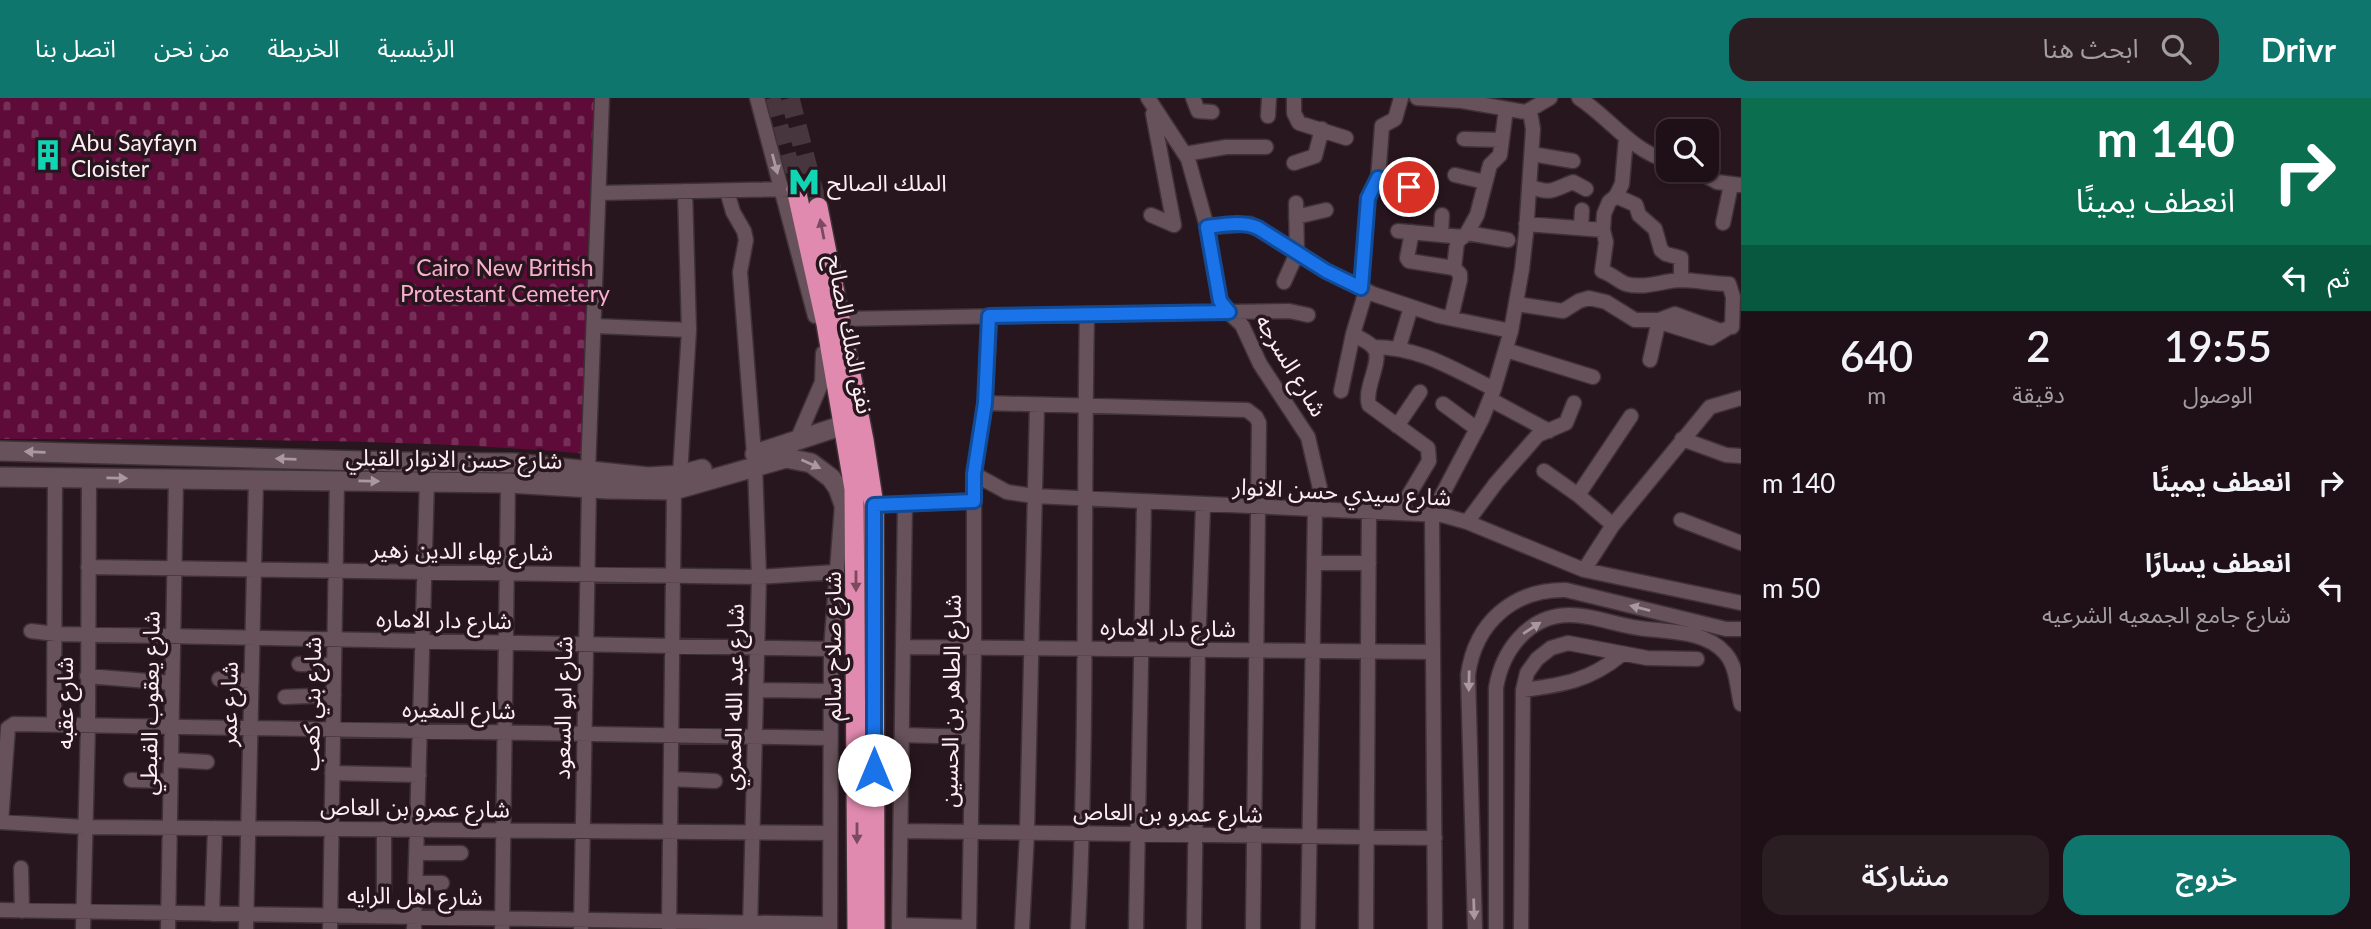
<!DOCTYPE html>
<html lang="ar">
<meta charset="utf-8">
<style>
:root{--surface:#1e1016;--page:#2b1e23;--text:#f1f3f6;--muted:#a19da1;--line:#3c3035;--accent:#0f766e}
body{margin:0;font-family:Lato,"Noto Sans Arabic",sans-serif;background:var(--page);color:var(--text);direction:rtl;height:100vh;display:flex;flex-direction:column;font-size:26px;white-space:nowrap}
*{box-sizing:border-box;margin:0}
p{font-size:23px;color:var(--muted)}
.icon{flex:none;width:38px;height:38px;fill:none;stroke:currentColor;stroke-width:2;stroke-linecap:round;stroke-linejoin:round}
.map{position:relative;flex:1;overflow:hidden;direction:ltr}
.sheet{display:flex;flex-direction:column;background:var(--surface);width:630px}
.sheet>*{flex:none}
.banner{background:#0b6e4f;color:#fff;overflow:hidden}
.fabs{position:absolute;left:1656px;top:21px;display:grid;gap:14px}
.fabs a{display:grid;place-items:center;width:63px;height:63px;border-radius:14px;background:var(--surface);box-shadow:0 2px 5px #0004,0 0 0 2px var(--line);font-size:35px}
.pin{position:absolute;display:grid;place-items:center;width:60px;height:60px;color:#fff;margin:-30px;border:4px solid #fff;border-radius:50%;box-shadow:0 2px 7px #0007}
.me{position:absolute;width:77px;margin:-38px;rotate:0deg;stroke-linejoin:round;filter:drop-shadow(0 0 5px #0008)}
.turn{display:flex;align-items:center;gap:24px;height:147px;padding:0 21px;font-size:32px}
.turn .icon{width:91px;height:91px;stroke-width:2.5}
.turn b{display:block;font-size:49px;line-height:60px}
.then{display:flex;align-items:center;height:66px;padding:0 21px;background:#0003;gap:14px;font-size:26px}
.eta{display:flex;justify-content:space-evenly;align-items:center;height:119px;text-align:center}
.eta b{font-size:42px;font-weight:600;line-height:49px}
.primary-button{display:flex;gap:14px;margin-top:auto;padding:14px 21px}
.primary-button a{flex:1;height:80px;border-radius:21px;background:var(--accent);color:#fff;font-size:28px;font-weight:600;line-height:80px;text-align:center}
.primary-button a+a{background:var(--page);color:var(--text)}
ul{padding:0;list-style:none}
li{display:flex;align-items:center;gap:21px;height:105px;padding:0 21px}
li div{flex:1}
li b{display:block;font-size:26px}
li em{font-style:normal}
header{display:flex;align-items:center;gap:42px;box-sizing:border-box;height:98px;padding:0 35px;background:var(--accent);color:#fff}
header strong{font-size:33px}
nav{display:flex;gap:38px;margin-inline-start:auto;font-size:24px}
.search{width:490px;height:63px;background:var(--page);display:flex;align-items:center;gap:18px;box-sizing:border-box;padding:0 24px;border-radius:21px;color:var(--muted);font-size:26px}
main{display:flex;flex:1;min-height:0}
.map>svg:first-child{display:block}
.cemetery{fill:url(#cemetery-stones)}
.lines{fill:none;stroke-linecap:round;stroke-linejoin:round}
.trunk-tunnel{stroke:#48363e;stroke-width:19;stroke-dasharray:19 10;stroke-linecap:butt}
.minor-casing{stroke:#3f3237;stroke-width:17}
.secondary-casing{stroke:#3f3237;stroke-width:22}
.trunk-casing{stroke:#3f3237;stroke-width:22}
.minor{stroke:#67515a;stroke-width:14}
.secondary{stroke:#67515a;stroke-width:19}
.trunk{stroke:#e08aaf;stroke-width:19}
.oneway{fill:#aa989f}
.oneway2{fill:#7b4a5f}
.route-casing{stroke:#114b97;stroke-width:18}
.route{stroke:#1a73e8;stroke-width:12}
.labels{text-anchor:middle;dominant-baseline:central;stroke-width:7;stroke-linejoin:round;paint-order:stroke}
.poi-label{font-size:23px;fill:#fceef3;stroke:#28161e;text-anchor:start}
.park-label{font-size:23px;fill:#f9b0ce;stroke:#28161e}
.street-label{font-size:23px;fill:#fceef3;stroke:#28161e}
</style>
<header>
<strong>Drivr</strong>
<div class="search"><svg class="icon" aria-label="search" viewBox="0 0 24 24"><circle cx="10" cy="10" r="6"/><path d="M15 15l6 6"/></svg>ابحث هنا</div>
<nav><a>الرئيسية</a><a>الخريطة</a><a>من نحن</a><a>اتصل بنا</a></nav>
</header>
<main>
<section class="sheet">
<div class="banner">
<div class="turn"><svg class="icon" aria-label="right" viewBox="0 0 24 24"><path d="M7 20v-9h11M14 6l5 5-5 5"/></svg><div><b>140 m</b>انعطف يمينًا</div></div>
<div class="then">ثم<svg class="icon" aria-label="left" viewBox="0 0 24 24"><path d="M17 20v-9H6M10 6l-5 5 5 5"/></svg></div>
</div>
<div class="eta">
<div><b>19:55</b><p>الوصول</p></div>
<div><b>2</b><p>دقيقة</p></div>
<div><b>640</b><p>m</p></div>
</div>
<ul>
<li><svg class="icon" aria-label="right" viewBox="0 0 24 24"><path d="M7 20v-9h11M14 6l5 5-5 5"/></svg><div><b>انعطف يمينًا</b></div><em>140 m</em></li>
<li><svg class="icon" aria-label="left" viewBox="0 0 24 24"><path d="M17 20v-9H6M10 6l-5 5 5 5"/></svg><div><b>انعطف يسارًا</b><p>شارع جامع الجمعيه الشرعيه</p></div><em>50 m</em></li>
</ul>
<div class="primary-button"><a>خروج</a><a>مشاركة</a></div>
</section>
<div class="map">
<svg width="1741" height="831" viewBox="0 0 1741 831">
<defs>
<pattern id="cemetery-stones" width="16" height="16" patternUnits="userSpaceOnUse" patternTransform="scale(1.75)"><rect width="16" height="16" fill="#5e0b39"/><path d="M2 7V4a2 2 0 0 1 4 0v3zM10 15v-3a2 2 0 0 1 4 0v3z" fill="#762f56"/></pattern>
</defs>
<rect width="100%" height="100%" fill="#28161e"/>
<path class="cemetery" d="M0,0H602L589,356C393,339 196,342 0,341Z"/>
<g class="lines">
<path class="trunk-tunnel" d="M771,0L796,91
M790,0L818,109"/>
<defs>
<path id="minor" d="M757,0L815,218
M1148,0L1188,61L1207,129L1220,203L1223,209L1242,227L1260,266L1308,339L1325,412
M1193,0L1198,13L1212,14
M1294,0V15L1299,25L1346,40
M1417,0L1462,3L1526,14L1550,0
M1579,0C1610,20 1630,52 1668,63
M1153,16L1174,127
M1268,18L1269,0
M1626,40L1622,86L1616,98L1609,104L1604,116L1603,132L1606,144L1602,173C1612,176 1618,183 1626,186C1644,191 1662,183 1680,182C1696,182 1713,186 1729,186L1733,199L1732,229
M1464,41L1502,42
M1185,56L1226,49H1266
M1532,56L1573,63
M1294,65L1315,58L1322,31
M1696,72L1717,84L1741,87
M1455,77L1485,84
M1378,81L1408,89
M1529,88C1552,97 1552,92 1573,84L1586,91
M727,93L733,114L744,133L746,142L740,174L754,356
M600,95L791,91
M1616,98L1636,107L1639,117L1655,131L1661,152L1666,156L1681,160V182
M1151,117L1174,127
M1296,119L1326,112
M1723,125L1731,87
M1526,126L1603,132
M1207,129L1250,126L1326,173L1373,196L1439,218L1511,233
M1581,130L1582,112
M1398,133L1463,139
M1412,134L1407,160L1409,163L1454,170
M1467,135L1508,142
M1441,137L1442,117
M1284,184L1297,155L1296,105
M1361,190L1368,100L1378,81L1382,28L1395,21L1401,0
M1517,206L1563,213L1579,203L1589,200L1606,204L1635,222H1659L1675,216L1721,233
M1451,220L1460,182V176L1454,170L1457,144L1467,135L1477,117L1490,67L1500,57L1506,11
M840,221L1289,213L1308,217
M1666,226L1711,240L1726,231
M595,228L689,232
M1353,236C1359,240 1367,243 1372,248C1386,259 1363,289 1369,307L1428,350L1429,363L1398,415
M1374,249C1422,250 1451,270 1494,291
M1399,249L1411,209
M1506,252L1593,279
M1650,262L1659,222
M1341,293L1353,236L1366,193
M1495,304L1549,333
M985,305L1247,312L1256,319L1259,325L1253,831
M1443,306L1477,331
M1397,328L1420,294
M1682,341L1726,357L1741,358
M797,342L822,284L823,255
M1544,373L1578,397L1613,427
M588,374L602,0
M974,376L1007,394L1034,398L1442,417L1467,424L1584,472L1741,505
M680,377L689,232L685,93
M1578,397L1631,318
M874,407L974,403
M1681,422L1741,445
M1467,424L1496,385L1538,337L1566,325L1574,305
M1314,465H1369
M88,469L759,479L836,474
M1584,472L1613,427L1710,309L1741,300
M31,533L56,536L831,551
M903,549L1433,554
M299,566L334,567
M87,578L172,585
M219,581L251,583
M756,592L830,593
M1523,592C1562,587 1589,583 1621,557
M285,599L334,597
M54,627L55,380
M902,637L972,639
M171,662L207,664
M332,675L419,677
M671,681L715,683
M131,682L170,683
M0,724L84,729L829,735
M1,724L8,630L14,626L829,640
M901,733L1435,740
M417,755H461
M21,770L22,813
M416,785H442
M384,794V731
M0,812L830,826
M212,816L215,730
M899,827L969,829
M83,831L88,627L89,380
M168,831L176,381
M246,831L256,381
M330,831L337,382
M414,831L427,383
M502,831L508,385
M581,831L589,389
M669,831L674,392
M750,831L759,479L755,368
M830,831L831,551L842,407
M899,831L905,406
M969,831L974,549V376L985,305L990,218
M1022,831L1027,735L1037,307
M1078,831C1088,626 1083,421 1087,216
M1136,831L1144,404
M1194,831L1198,552L1203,408
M1308,831L1315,411
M1366,831L1369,414
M1435,831L1432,416L1482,321L1494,291L1511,233L1522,171L1526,135L1533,31L1530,13
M1475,831L1468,577C1475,525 1513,491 1566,492L1726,531H1741
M1496,831V590C1502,553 1528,517 1570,517C1593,517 1616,527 1639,530C1667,534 1705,532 1725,555C1737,568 1737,590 1741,606
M1521,831L1523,592L1527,575L1537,561L1551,550L1568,545L1647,560L1697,561"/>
<path id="secondary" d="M0,353L401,364L514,365L648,379L680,377L702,371
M755,356L859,322
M0,379L508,385L607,391L674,392L786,360L811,365L831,380L838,390L853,432"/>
<path id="trunk" d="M796,91L826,226L854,391L857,831
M818,109L864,342L874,407L875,831"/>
</defs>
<use href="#minor" class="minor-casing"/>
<use href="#secondary" class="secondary-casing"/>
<use href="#trunk" class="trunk-casing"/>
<use href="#minor" class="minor"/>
<use href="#secondary" class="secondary"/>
<use href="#trunk" class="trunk"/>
</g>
<defs><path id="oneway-solid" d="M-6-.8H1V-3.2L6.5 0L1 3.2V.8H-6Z" transform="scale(1.75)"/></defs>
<g class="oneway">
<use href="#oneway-solid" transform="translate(775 66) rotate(75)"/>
<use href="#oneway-solid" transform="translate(35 354) rotate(-178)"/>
<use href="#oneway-solid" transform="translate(286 361) rotate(-178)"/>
<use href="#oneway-solid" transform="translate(811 366) rotate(24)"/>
<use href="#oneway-solid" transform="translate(117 380) rotate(1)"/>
<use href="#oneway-solid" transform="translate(369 383) rotate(1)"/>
<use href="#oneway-solid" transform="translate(1640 510) rotate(-166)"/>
<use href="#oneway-solid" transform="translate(1532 530) rotate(-33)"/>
<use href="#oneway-solid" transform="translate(1469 583) rotate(91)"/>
<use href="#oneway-solid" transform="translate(1474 811) rotate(88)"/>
</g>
<g class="oneway2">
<use href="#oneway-solid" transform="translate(822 131) rotate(-101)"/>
<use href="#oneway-solid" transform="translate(856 483) rotate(90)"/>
<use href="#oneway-solid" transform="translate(857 735) rotate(90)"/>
</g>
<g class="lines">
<defs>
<path id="route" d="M874,672V407L974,403V376L985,305L989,218L1229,214L1220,203L1207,129C1224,127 1242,123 1258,130L1326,173L1361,190L1368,100L1378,80L1409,89"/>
</defs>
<use href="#route" class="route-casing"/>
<use href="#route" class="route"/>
</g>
<defs>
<symbol id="building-bare" viewBox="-9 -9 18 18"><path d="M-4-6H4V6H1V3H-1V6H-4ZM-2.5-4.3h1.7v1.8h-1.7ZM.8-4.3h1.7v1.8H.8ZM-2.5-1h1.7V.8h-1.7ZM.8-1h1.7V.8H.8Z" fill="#0fd5b4" stroke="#28161e" stroke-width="2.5" paint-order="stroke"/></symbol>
<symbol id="metro-bare" viewBox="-9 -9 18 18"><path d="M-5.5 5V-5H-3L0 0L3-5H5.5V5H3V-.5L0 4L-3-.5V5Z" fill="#0fd5b4" stroke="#28161e" stroke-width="2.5" paint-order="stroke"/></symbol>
</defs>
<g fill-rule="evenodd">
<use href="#building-bare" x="26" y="35" width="44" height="44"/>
<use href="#metro-bare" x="782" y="62" width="44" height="44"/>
</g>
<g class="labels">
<g class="poi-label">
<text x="71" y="44">Abu Sayfayn<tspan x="71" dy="26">Cloister</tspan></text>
<text x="827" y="84">الملك الصالح</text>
</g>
<g class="park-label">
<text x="505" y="169">Cairo New British<tspan x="505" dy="26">Protestant Cemetery</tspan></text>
</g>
<g class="street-label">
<text transform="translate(851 236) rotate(79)">نفق الملك الصالح</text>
<text transform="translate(1292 267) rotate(59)">شارع السرجه</text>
<text transform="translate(454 360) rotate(1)">شارع حسن الانوار القبلي</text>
<text transform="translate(1342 393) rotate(3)">شارع سيدي حسن الانوار</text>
<text transform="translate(462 452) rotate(1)">شارع بهاء الدين زهير</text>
<text transform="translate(444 521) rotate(1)">شارع دار الاماره</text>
<text transform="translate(1168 529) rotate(1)">شارع دار الاماره</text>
<text transform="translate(832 548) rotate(-90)">شارع صلاح سالم</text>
<text transform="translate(733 599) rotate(-89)">شارع عبد الله العمري</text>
<text transform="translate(950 603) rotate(-89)">شارع الطاهر بن الحسين</text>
<text transform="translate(64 605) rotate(-90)">شارع عقبه</text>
<text transform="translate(149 605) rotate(-89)">شارع يعقوب القبطي</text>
<text transform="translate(228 606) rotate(-89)">شارع عمر</text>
<text transform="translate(311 606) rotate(-89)">شارع بني كعب</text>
<text transform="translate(562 610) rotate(-89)">شارع ابو السعود</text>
<text transform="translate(459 611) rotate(1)">شارع المغيره</text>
<text transform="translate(415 709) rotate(1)">شارع عمرو بن العاص</text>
<text transform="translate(1168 714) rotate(1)">شارع عمرو بن العاص</text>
<text transform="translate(415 797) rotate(1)">شارع اهل الرايه</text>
</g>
</g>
</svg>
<div class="fabs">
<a><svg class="icon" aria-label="search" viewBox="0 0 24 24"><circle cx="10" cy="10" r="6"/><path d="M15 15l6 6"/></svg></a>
</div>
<div class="pin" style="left:1409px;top:89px;background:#d93025"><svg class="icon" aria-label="arrive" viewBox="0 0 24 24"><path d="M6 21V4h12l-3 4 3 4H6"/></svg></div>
<svg class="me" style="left:874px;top:672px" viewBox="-20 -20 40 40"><circle r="19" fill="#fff"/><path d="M0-13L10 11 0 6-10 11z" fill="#1a73e8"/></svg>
</div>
</main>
